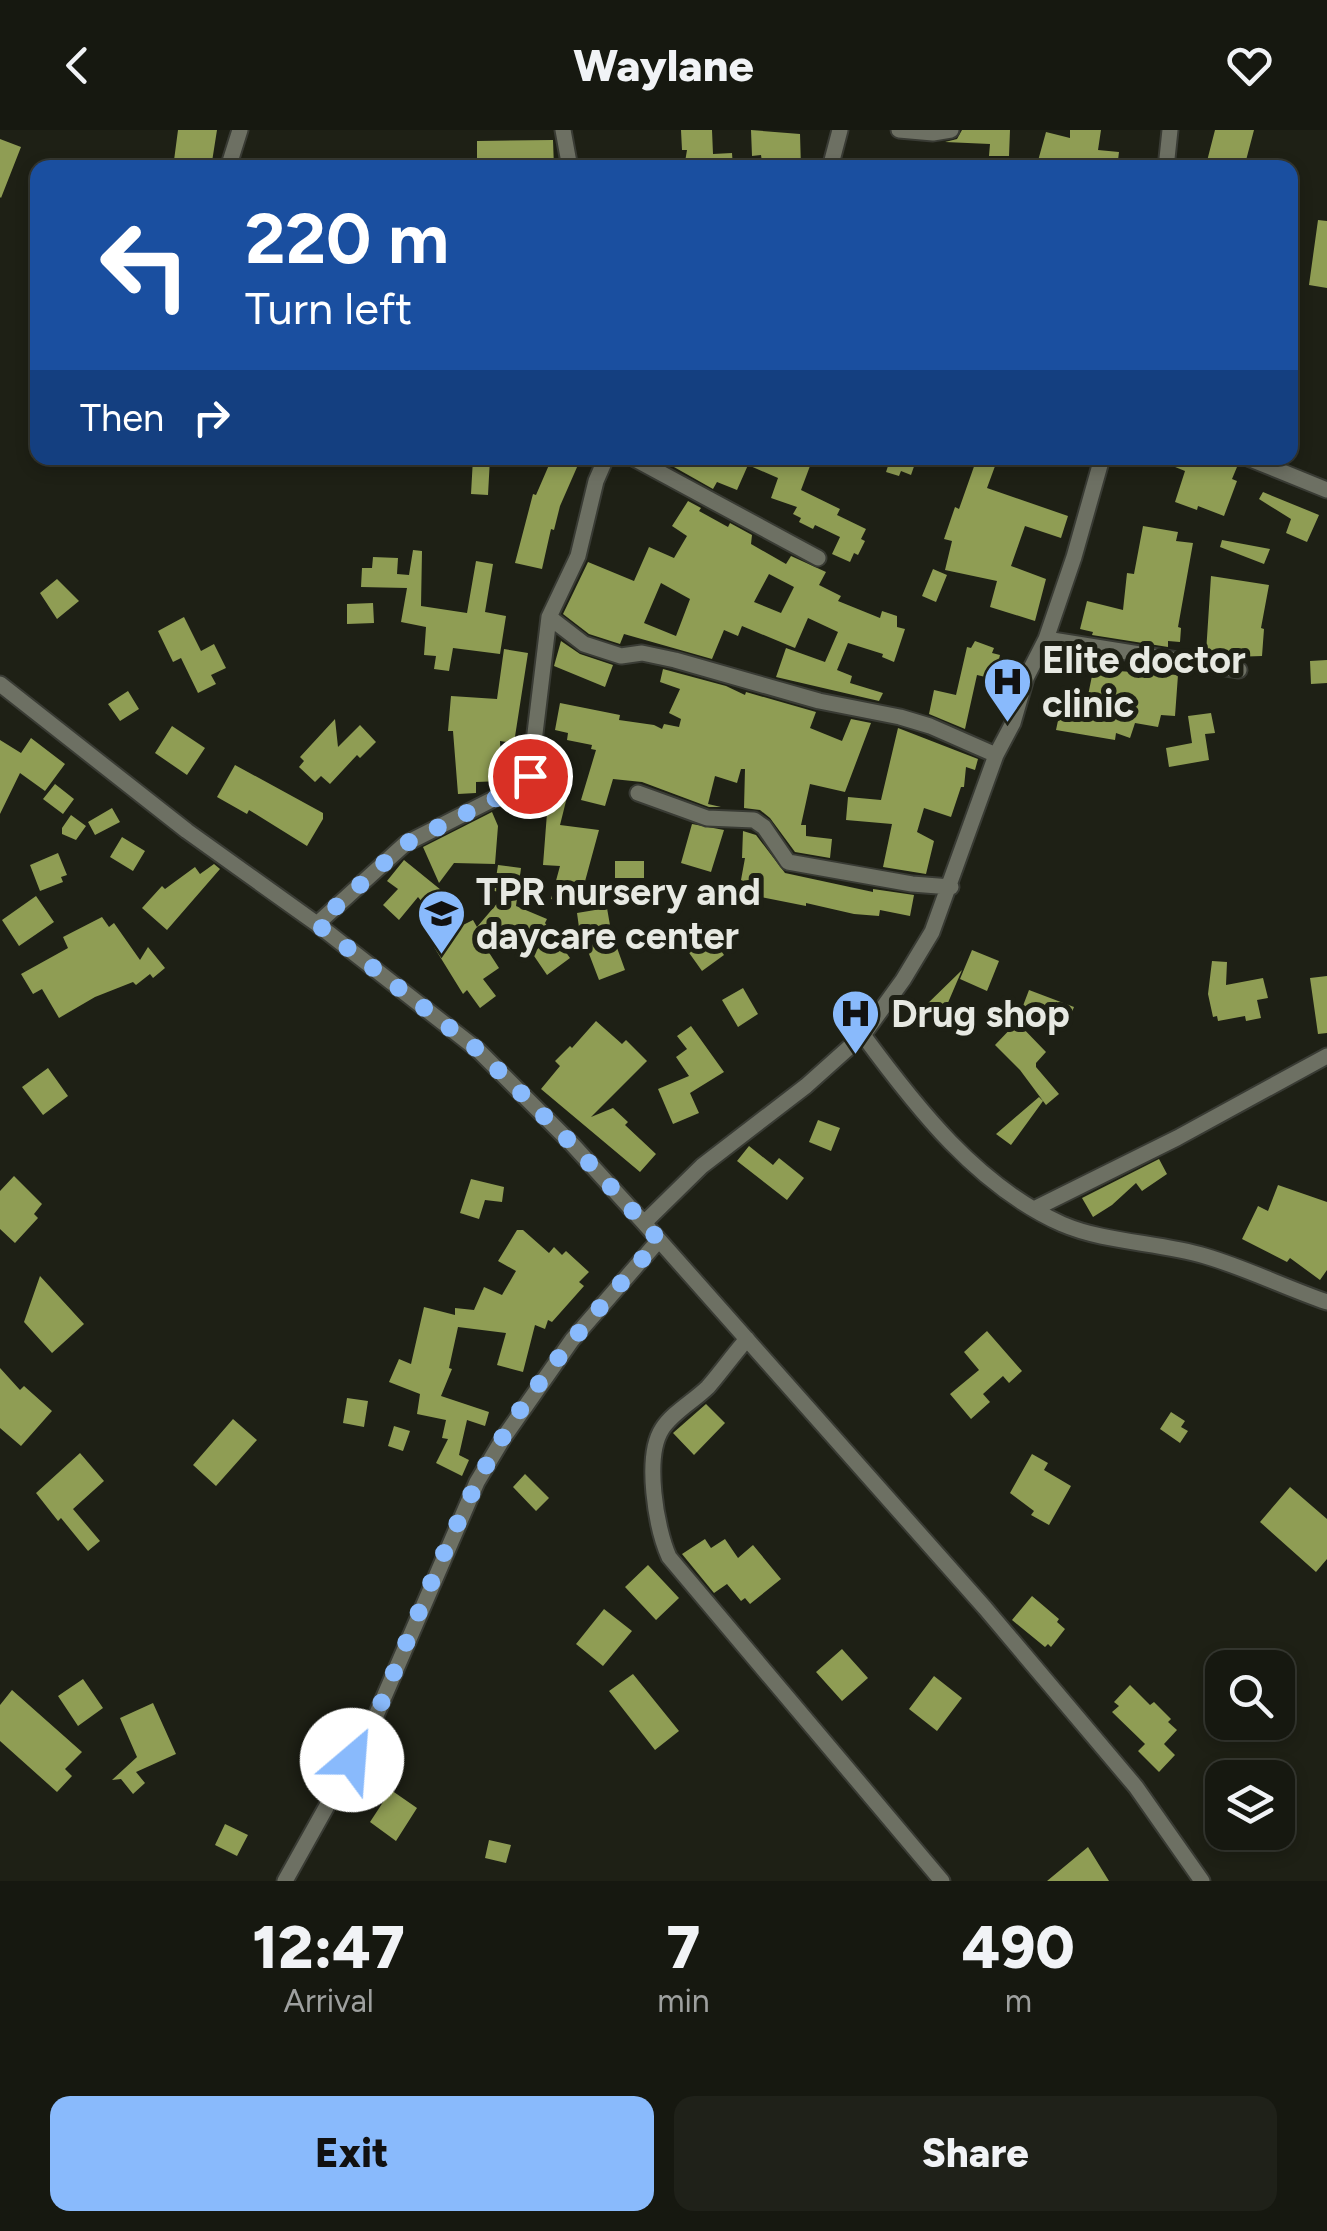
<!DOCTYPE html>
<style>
:root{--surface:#161810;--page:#1f2119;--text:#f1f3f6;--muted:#9ea09f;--line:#353730;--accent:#89bafc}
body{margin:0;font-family:Figtree,sans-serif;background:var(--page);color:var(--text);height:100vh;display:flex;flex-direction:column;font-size:38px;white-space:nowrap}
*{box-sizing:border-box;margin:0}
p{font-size:32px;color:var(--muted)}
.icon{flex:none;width:55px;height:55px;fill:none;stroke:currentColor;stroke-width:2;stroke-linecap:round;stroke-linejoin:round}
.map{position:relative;height:1751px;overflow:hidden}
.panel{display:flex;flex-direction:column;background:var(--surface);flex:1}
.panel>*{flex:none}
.top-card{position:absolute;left:30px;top:30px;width:1268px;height:305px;border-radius:20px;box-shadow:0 5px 15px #0003,0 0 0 2px var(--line);background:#1a4fa0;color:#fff;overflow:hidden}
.tools{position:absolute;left:1205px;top:1520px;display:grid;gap:20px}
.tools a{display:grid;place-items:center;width:90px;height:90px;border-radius:20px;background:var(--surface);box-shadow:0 5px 15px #0003,0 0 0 2px var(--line);font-size:50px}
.pin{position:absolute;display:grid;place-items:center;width:85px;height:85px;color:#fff;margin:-42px;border:5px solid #fff;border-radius:50%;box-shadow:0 2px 10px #0007}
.me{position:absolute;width:110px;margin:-55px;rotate:27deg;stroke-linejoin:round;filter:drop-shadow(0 0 8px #0008)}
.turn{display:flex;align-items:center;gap:35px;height:210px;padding:0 50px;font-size:45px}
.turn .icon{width:130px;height:130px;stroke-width:2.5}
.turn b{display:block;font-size:70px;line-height:85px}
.then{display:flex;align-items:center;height:95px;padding:0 50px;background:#0003;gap:20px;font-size:38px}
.eta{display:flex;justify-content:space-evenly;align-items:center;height:170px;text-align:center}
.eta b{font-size:60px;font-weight:800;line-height:70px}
.primary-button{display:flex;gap:20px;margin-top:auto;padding:20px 50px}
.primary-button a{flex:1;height:115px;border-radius:20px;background:var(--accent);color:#111;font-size:40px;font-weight:800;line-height:115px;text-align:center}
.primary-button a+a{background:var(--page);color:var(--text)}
header{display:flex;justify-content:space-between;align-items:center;height:130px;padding:0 50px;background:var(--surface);font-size:45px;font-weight:800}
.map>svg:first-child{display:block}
.building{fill:#8f9d54;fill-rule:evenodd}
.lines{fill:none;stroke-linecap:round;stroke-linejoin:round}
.street-casing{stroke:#393b34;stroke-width:19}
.street{stroke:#6d7063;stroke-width:15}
.route{stroke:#89bafc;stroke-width:18;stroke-dasharray:0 32.4}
.labels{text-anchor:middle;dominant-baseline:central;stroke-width:10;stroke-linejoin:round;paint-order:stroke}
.poi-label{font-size:38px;font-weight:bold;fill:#e7e9e2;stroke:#1e2015;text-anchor:start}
</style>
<header><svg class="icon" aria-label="back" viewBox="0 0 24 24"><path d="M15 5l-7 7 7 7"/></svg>Waylane<svg class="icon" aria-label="heart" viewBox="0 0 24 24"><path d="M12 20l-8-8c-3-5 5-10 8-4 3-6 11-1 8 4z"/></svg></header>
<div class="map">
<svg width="1327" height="1751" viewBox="0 0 1327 1751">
<rect width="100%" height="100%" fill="#1e2015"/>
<path class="building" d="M178,0H217L211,38H173Z
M681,0H712L713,24L732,23L733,38H684L687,20H682Z
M751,0L800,4L801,38H787V31L762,32L761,25L752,26Z
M962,0H1010L1009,26H989L990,14L945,12L957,9Z
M1070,0H1101L1098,20L1119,22L1117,38H1036L1046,2L1070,8Z
M1215,0H1254L1244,38L1206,35Z
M0,9L21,17L1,68L0,67Z
M553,10L554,38H477V11Z
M1318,90L1327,91V158L1309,155Z
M473,328H490L488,365L471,364Z
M552,328H581L560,376L554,400L551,399L542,439L515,433L533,364L536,365Z
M658,328H813L801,360L840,379L837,385L866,399L861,409L865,411L858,425L854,423L850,432L832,424L840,407L815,395L813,399L799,392L801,388L793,384L797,377L771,368L778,348L748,335L737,360L717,352L713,359Z
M869,328H917L911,345L901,341L899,346L886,342L888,336Z
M977,328H998L987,358L1068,386L1061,408L1025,396L1011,436L1046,449L1035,491L990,477L997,451L945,440L952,411L944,409L955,377L959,379Z
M1153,328H1231L1229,334L1237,337L1232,349L1237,351L1224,386L1198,376L1197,380L1175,372L1185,341Z
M1263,362L1319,385L1307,412L1286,403L1291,389L1259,369Z
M688,371L701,378L699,381L728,397L730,393L752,405L751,414L786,434L791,426L826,442L819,455L841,466L838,471L880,488L882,481L897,486V497L905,499L894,532L882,527L883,524L848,513L837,540L852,546L850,553L883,563L879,571L776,547L786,518L825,532L838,502L808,488L795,518L742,496L738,506L724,500L712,529L624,504L620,514L589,504L563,484L588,432L634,451L649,417L674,428L687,406L672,396ZM769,444L794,457L781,483L754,472ZM661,453L690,469L676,506L644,493Z
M1143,396L1178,402L1176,411L1193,413L1178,497L1181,498L1180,512L1168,511V517L1092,505L1093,502L1080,499L1087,471L1123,480L1127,443L1134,444Z
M1222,410L1270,419L1264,434L1220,417Z
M413,420L422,421L421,476L467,483L476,431L493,434L485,482L506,486L500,524L453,518L449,541L434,539L436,526L424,525L426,497L401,492L407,458L361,457L362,438H372L373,427L398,428L397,444L409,445Z
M933,439L947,445L936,472L922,466Z
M1211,446L1269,455L1261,498L1264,499L1262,526L1233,527L1206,523Z
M57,449L79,471L57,489L40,463Z
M373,473L374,493L347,494V474Z
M184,487L201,521L214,514L226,538L211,545L216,554L198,563L181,528L173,532L158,501Z
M561,511L580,524L613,535L605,557L554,536Z
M975,511L994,518L992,523L1000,525L994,549L977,545L965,599L929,584L934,560L956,565L967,517L971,518Z
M504,519L528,523L514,613L500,611L502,651L476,652V663L458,664L453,601H448L451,566L497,569Z
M1101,529L1120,532L1118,541L1178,545L1175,586L1161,585L1158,597L1135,593L1130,608L1116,603L1115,610L1056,600L1060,581L1084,585L1094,536L1099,537Z
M1327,530V553L1311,554L1310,531Z
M663,539L726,556L745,565L746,562L816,582L810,598L842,611L851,589L871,593L845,662L810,654L801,695H806V706L832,709L830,728L795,722L770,688L760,680L744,678L745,639H741L737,653L715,646L708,674L721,677H709L642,652L613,649L605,676L581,670L596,620L591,619L592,615L567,610L568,603L555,600L560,573L620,585L619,590L654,595L662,599L664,594L679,597L681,589L669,583L680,559L660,552Z
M128,561L139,579L120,591L108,574Z
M1211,583L1215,603L1205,604L1209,630L1169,637L1166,618L1192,613L1188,586Z
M335,589L338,617L360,595L376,612L360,628L357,625L330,654L321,646L315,652L299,637L304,631L300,627Z
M172,596L205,618L187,645L155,623Z
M898,598L978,629L975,640L966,637L964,657H961L951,687L924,678L917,702L934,711L926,744L883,737L892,694L846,690L848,667L881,670Z
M31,608L65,634L45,661L20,643L0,684V610L21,623Z
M235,635L323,683V689L307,716L249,680L247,684L217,667Z
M55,654L74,669L63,684L43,669Z
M541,661L567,667L560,695L599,700L578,777L551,769L560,736L543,735L547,683L536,681Z
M112,678L120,692L95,705L88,692Z
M492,682L498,696L495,734L454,733L439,753L423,717Z
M71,685L86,696L76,710L62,704V698Z
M692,694L724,700L711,742L681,733Z
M743,701L756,705L785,743L873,762V759L914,765L910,786L880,780L879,786L854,784L806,773V776L756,766L755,770L738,767L740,755L746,752L741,750L745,728H742Z
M122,707L145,721L133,741L110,727Z
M58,723L67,745L61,747L63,752L40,761L30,735Z
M404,730L441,760L435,765L461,796L473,790L477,797L506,763L494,761L498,735L521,738L516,776L547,789L545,793L570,828L547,845L532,823L547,812L510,795L488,821L499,838L483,849L496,866L480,878L467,860L463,864L434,817L450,807L418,767L399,790L383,775L398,759L387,751Z
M615,731H644V748H615Z
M214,734L220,739L167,800L142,778L162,756L165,759L195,737L200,744Z
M36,766L54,792L19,816L2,790Z
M607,778L611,801L625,840L599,850L586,816L582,819L577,783Z
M102,787L109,797L114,793L140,830L148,817L165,838L153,848L150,844L136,855L133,852L95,867L59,888L42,859L33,864L21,844L68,818L63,807Z
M702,794L724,825L702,841L680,810Z
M972,820L999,831L987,861L960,849Z
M1212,831L1227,832L1226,855L1263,848L1268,868L1257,870L1261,888L1246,891L1245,886L1218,891L1217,886L1213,887L1208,864Z
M962,840L947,875L956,885L940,899L922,879Z
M1327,846V903L1318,904L1310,848Z
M743,858L758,884L738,897L722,870Z
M1029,860L1074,877L1065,899L1021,881Z
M596,891L622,914L626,910L647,931L591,987L613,978L628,992L625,995L656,1024L640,1042L541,959L560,936L555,931L570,916L572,918Z
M1017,892L1046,922L1036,933V937L1059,964L1046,975L1020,940L995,915Z
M691,896L724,942L690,963L699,983L673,994L658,959L689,946L676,927L687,919L677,906Z
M48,938L68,966L43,985L22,957Z
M1039,967L1043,971L1011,1015L996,1004Z
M818,990L840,998L831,1021L809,1012Z
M749,1016L773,1035L779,1028L804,1048L787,1070L737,1031Z
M1159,1029L1167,1044L1142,1061L1136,1053L1112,1075L1093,1087L1082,1068Z
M14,1046L42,1074L34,1084L38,1088L15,1113L0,1099V1061Z
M471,1049L504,1057L502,1072L485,1070L479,1089L460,1083Z
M1278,1055L1327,1072V1140L1320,1150L1290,1128L1287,1132L1242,1109L1258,1076L1268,1081Z
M517,1100H523L549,1123L554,1117L562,1125L566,1121L589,1142L579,1152L584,1156L552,1192L548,1190L545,1199L535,1195L523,1242L497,1235L506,1203L458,1197L449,1238L452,1239L441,1266L489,1282L485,1296L467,1290L459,1325L469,1330L462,1346L436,1333L448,1309L442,1308L446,1290L417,1284L420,1264L389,1252L399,1229L411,1234L424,1177L455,1185V1178L474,1180L484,1157L502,1165L516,1141L498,1131Z
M40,1146L84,1194L52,1223L24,1192Z
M987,1201L1022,1241L1009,1253L1003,1246L983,1264L990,1272L971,1289L950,1264L979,1240L964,1222Z
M0,1238L20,1260L24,1256L52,1281L21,1316L0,1298Z
M347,1268L368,1271L364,1297L343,1293Z
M706,1274L725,1293L694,1325L673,1303Z
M1171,1282L1185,1291L1181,1297L1188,1301L1180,1313L1160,1299Z
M233,1289L257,1310L216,1356L193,1335Z
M394,1296L410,1301L403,1321L388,1316Z
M80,1323L104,1351L73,1379L100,1411L88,1421L61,1388L58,1391L36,1363Z
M1032,1324L1048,1333L1044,1340L1071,1356L1049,1395L1031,1385L1034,1381L1010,1363Z
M525,1344L549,1368L536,1381L513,1357Z
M1290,1357L1327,1389V1429L1316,1442L1260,1392Z
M705,1409L711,1418L725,1409L738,1428L753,1415L781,1449L750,1474L745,1468L741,1471L727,1454L714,1463L682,1424Z
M648,1435L679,1468L656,1490L625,1457Z
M1032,1466L1059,1489L1057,1492L1065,1499L1051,1517L1048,1514L1045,1517L1012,1490Z
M604,1479L632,1501L603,1536L576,1514Z
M842,1519L868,1548L842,1571L816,1542Z
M633,1544L679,1601L655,1620L609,1561Z
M934,1546L962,1568L937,1601L909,1579Z
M83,1549L103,1578L78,1596L58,1566Z
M1130,1555L1150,1575L1154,1572L1171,1589L1168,1592L1177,1600L1164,1614L1175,1625L1159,1642L1138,1621L1145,1614L1112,1582L1119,1576L1114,1572Z
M12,1560L82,1622L65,1639L72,1646L57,1662L0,1611V1575Z
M153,1573L176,1624L136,1642L145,1653L133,1664L121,1649L112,1650L137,1627L120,1588Z
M391,1660L417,1678L396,1711L370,1692Z
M225,1694L248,1705L237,1726L215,1715Z
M489,1710L511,1715L506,1733L485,1728Z
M1088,1717L1109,1751H1047Z"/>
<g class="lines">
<defs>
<path id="street" d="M563,0L570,38
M899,0L933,3L951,0
M228,38L240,0
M830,38L840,0
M1166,38L1170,0
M633,328L818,428
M1248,328L1327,360
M549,487L584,514L621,526L642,523L675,530L819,571L900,587L930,596L996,625
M1046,509L1239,540
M0,554L187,701L317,794L478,920L572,1014L644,1093L985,1478L1136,1657L1202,1751
M638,663L707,688L754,690L764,697L788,732L912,754L951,757
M317,794L405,714L519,656L530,645L549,487L578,426L596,351L606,328
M863,905C916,977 977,1056 1062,1094C1106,1113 1159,1112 1205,1126C1246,1138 1286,1158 1327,1172
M1034,1079L1177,1008L1327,926
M644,1093L702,1036L806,956L863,905L903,850L932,802L996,625L1013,593L1026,548L1046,509L1074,427L1102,328
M747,1209C733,1225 721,1242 708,1257C694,1271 673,1282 662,1299C644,1327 656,1398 669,1427L942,1751
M285,1751L371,1597L477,1352L504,1307L572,1210L659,1110"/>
</defs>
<use href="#street" class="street-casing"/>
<use href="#street" class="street"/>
</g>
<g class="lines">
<path class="route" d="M352,1630L371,1597C406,1516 437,1432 477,1353C522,1263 593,1185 659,1110L572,1014L478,920L317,794L405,714L520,656L530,646"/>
</g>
<defs>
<symbol id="hospital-pin" viewBox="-11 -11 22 30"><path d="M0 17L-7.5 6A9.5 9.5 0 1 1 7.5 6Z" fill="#89bafc" stroke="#1e2015"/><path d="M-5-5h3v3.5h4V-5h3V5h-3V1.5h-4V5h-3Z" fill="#111"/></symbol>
<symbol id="school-pin" viewBox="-11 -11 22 30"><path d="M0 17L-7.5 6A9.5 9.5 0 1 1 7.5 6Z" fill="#89bafc" stroke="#1e2015"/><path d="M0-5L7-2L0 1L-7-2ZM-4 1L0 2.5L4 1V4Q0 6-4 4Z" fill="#111"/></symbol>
</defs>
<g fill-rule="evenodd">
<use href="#hospital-pin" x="980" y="524" width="55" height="75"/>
<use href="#school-pin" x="414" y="756" width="55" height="75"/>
<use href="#hospital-pin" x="828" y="856" width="55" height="75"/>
</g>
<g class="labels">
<g class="poi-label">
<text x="1042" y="530">Elite doctor<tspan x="1042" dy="44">clinic</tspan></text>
<text x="476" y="762">TPR nursery and<tspan x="476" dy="44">daycare center</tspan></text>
<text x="891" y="884">Drug shop</text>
</g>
</g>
</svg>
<div class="tools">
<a><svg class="icon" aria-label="search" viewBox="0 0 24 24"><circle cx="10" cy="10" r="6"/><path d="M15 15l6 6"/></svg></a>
<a><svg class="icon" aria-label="layers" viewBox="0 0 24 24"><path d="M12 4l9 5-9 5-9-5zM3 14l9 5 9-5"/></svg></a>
</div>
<div class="pin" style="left:530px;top:646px;background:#d93025"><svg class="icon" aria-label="arrive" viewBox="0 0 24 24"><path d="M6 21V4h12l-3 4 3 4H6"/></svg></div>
<svg class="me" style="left:352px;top:1630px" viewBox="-20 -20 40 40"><circle r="19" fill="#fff"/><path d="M0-13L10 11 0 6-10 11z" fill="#89bafc"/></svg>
<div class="top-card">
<div class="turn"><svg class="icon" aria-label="left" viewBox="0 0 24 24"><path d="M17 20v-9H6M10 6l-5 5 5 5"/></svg><div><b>220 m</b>Turn left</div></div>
<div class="then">Then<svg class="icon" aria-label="right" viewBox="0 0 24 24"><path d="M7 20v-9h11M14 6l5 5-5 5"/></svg></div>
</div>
</div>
<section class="panel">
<div class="eta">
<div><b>12:47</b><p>Arrival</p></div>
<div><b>7</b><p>min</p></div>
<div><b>490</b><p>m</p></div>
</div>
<div class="primary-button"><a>Exit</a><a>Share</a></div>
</section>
